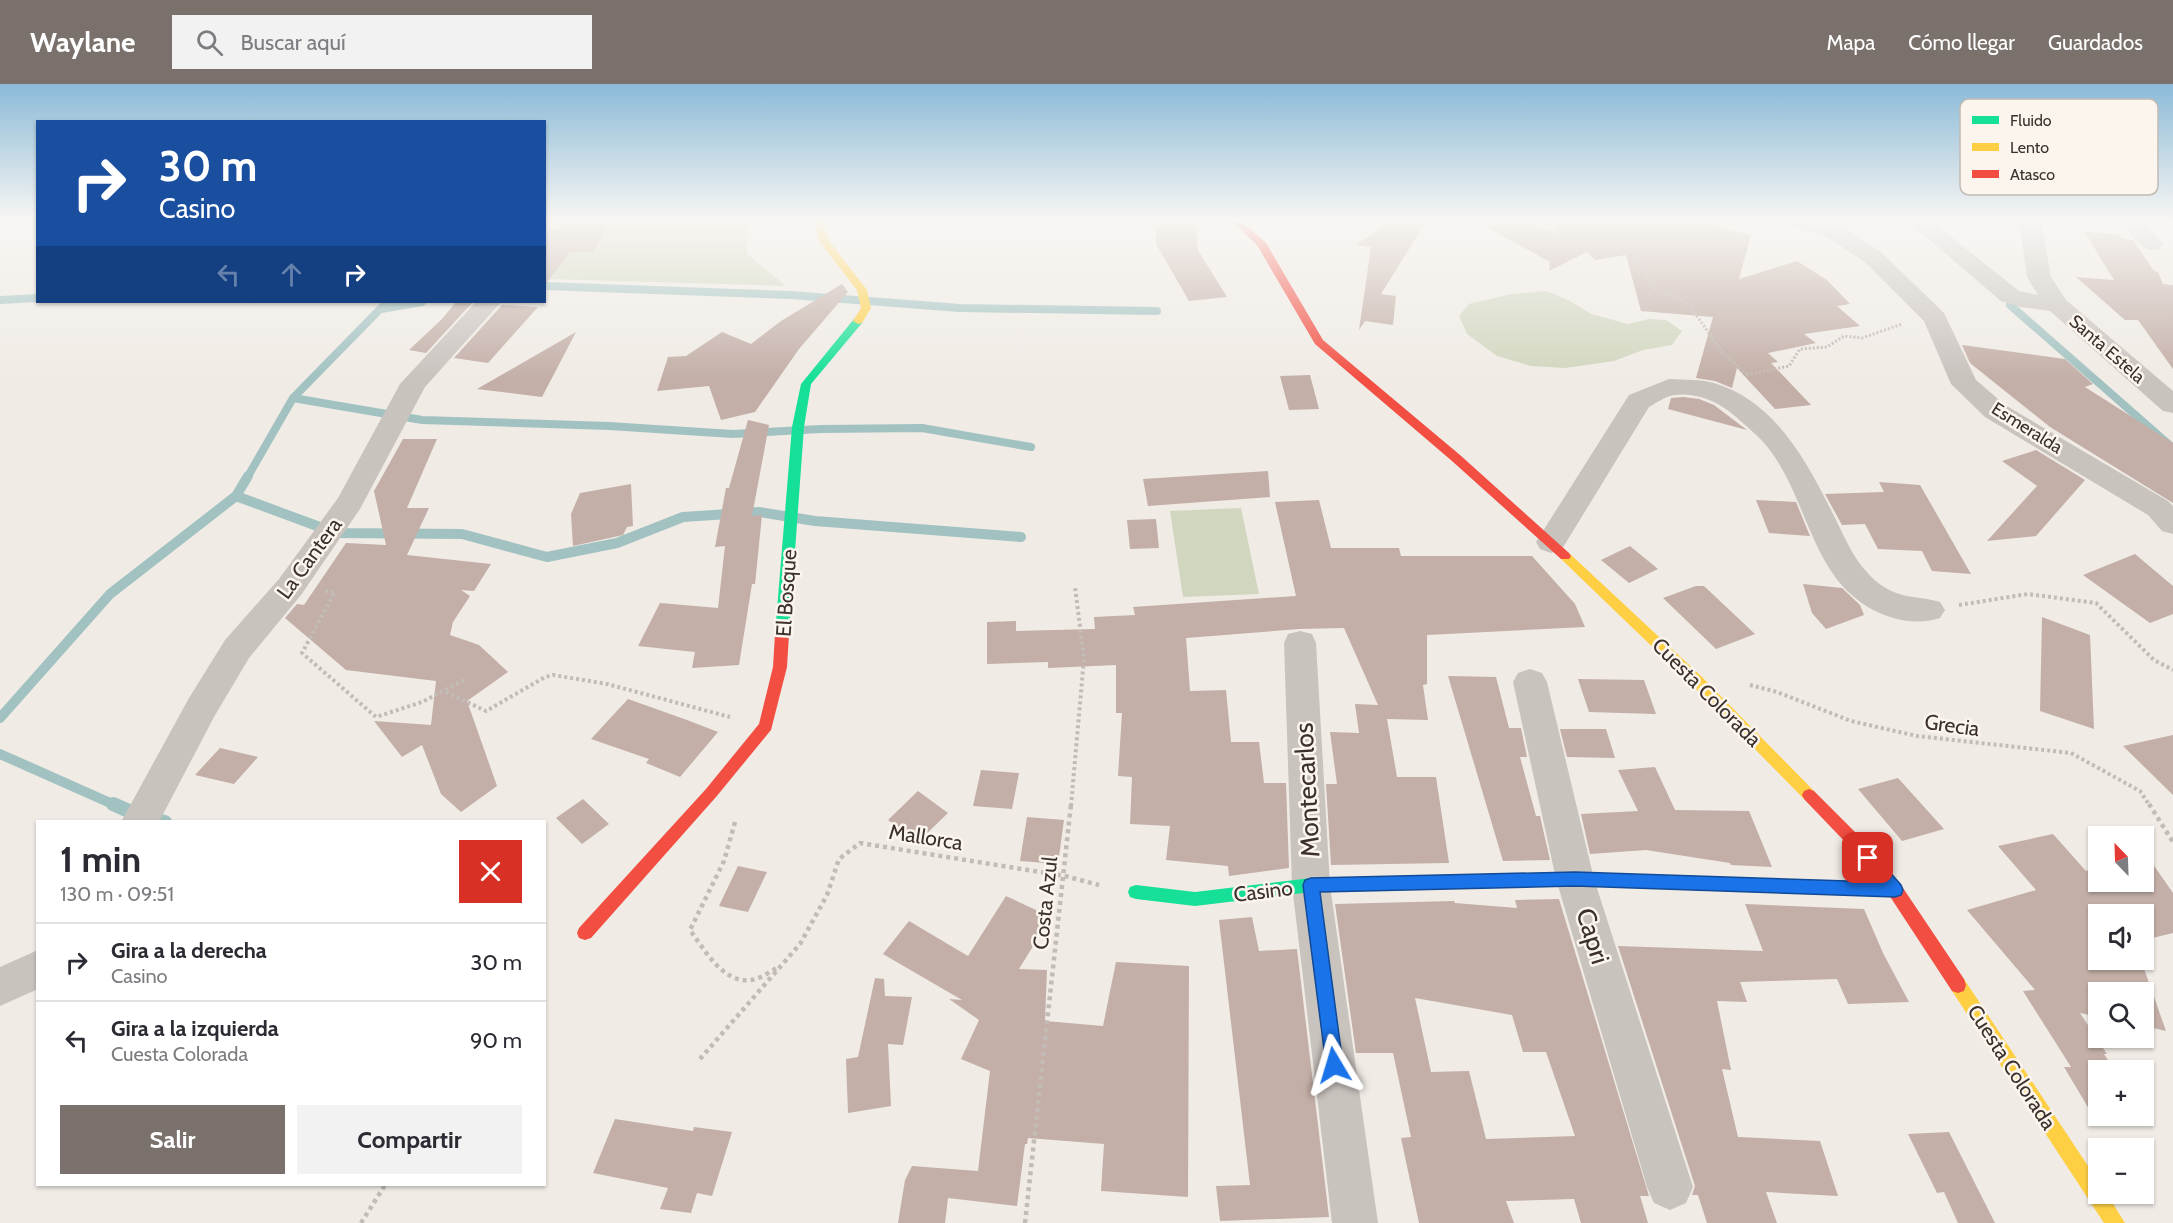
<!DOCTYPE html>
<html lang="es">
<meta charset="utf-8">
<style>
:root{--surface:#fff;--page:#f2f2f3;--text:#2b2b33;--muted:#7c7c81;--line:#e1e1e2;--accent:#7a716c}
body{margin:0;font-family:Cabin,sans-serif;background:var(--page);color:var(--text);height:100vh;display:flex;flex-direction:column;font-size:22px;white-space:nowrap}
*{box-sizing:border-box;margin:0}
p{font-size:20px;color:var(--muted)}
.icon{flex:none;width:33px;height:33px;fill:none;stroke:currentColor;stroke-width:2;stroke-linecap:round;stroke-linejoin:round}
.map{position:relative;flex:1;overflow:hidden}
.panel{position:absolute;left:36px;top:736px;width:510px;height:366px;display:flex;flex-direction:column;background:var(--surface);border-radius:0px;box-shadow:0 2px 4px #0004}
.panel>*{flex:none}
.guide{position:absolute;left:36px;top:36px;width:510px;height:183px;border-radius:0px;box-shadow:0 2px 4px #0004;background:#1a4fa0;color:#fff;overflow:hidden}
.needle{width:39px;rotate:337deg}
.buttons{position:absolute;left:2088px;top:742px;display:grid;gap:12px}
.buttons a{display:grid;place-items:center;width:66px;height:66px;border-radius:0px;background:var(--surface);box-shadow:0 2px 4px #0004;font-size:30px}
.pin{position:absolute;display:grid;place-items:center;width:51px;height:51px;color:#fff;margin:-26px;border-radius:12px;box-shadow:0 3px 9px #0006}
.me{position:absolute;width:66px;margin:-33px;rotate:353deg;stroke-linejoin:round;filter:drop-shadow(0 0 4px #0008)}
.turn{display:flex;align-items:center;gap:21px;height:126px;padding:0 24px;font-size:27px}
.turn .icon{width:78px;height:78px;stroke-width:2.5}
.turn b{display:block;font-size:42px;line-height:51px}
.lanes{display:flex;align-items:center;height:57px;padding:0 24px;background:#0003;justify-content:center;gap:30px;direction:ltr}
.lanes .off{opacity:.35}
.round{display:grid;place-items:center;flex:none;width:63px;height:63px;border-radius:0px;background:var(--page)}
.head{display:flex;align-items:center;justify-content:space-between;height:102px;padding:0 24px}
h1{font-size:36px;font-weight:700;line-height:45px}
.action{display:flex;gap:12px;margin-top:auto;padding:12px 24px}
.action a{flex:1;height:69px;border-radius:0px;background:var(--accent);color:#fff;font-size:24px;font-weight:700;line-height:69px;text-align:center}
.action a+a{background:var(--page);color:var(--text)}
ul{padding:0;list-style:none}
li{display:flex;align-items:center;gap:18px;height:78px;padding:0 24px;border-top:2px solid var(--line)}
li div{flex:1}
li b{display:block;font-size:22px}
li em{font-style:normal}
header{display:flex;align-items:center;gap:36px;box-sizing:border-box;height:84px;padding:0 30px;background:var(--accent);color:#fff}
header strong{font-size:28px}
nav{display:flex;gap:33px;margin-inline-start:auto;font-size:21px}
.search{width:420px;height:54px;background:var(--page);display:flex;align-items:center;gap:15px;box-sizing:border-box;padding:0 21px;border-radius:0px;color:var(--muted);font-size:22px}
.map>svg:first-child{display:block}
.green{fill:#d1d6bf}
.lines{fill:none;stroke-linecap:round;stroke-linejoin:round}
.stream-far2{stroke:#a1c2c1;stroke-width:8}
.stream-far1{stroke:#a1c2c1;stroke-width:10}
.stream{stroke:#a1c2c1;stroke-width:14}
.building{fill:#c3afa7;fill-rule:evenodd}
.path-far2{stroke:#c2bbb6;stroke-width:3;stroke-dasharray:2 2;stroke-linecap:butt}
.path-far1{stroke:#c2bbb6;stroke-width:4;stroke-dasharray:3 3;stroke-linecap:butt}
.path{stroke:#c2bbb6;stroke-width:4.5;stroke-dasharray:4 4;stroke-linecap:butt}
.street{fill:#c9c3be;fill-rule:evenodd}
.fast{fill:#16e098;fill-rule:evenodd}
.slow{fill:#ffcf43;fill-rule:evenodd}
.jam{fill:#f24e42;fill-rule:evenodd}
.route{fill:#1a73e8;stroke:#114b97;stroke-width:1.5}
.labels{text-anchor:middle;dominant-baseline:central;stroke-width:5;stroke-linejoin:round;paint-order:stroke}
.far-street-label{font-size:18px;fill:#3b302b;stroke:#fbf5ee}
.street-label{font-size:21px;fill:#3b302b;stroke:#fbf5ee}
.near-street-label{font-size:26px;fill:#3b302b;stroke:#fbf5ee}
.key{fill:#fbf5ee;stroke:#c1bab4;stroke-width:1.5}
.key-label{font-size:16px;fill:#3b302b}
</style>
<header>
<strong>Waylane</strong>
<div class="search"><svg class="icon" aria-label="search" viewBox="0 0 24 24"><circle cx="10" cy="10" r="6"/><path d="M15 15l6 6"/></svg>Buscar aquí</div>
<nav><a>Mapa</a><a>Cómo llegar</a><a>Guardados</a></nav>
</header>
<div class="map">
<svg width="2173" height="1139" viewBox="0 0 2173 1139">
<rect width="100%" height="100%" fill="#f0ebe5"/>
<path class="green" d="M569,136H748L747,170L786,202L545,195Z
M1547,207L1570,217L1591,230L1628,240L1649,235L1666,236L1682,247L1672,261L1643,266L1614,277L1565,284L1531,282L1497,272L1467,250L1459,232L1469,220L1512,210Z
M1241,424L1259,510L1183,513L1170,427Z"/>
<g class="lines">
<path class="stream-far2" d="M544,202L791,211L960,224L1157,227
M0,216L38,214
M2010,221L2173,364
M381,225L422,218
M293,314L422,336L609,342L733,350L820,345L922,344L1031,363
M247,394L293,314L387,218"/>
<path class="stream-far1" d="M236,412L336,449L462,450L547,473L617,459L683,433L759,428L815,437L1021,453
M0,634L110,510L236,412L248,392
M0,670L117,722"/>
<path class="stream" d="M113,720L140,732L165,738"/>
</g>
<path class="building" d="M562,136H610L593,168H570L544,202V145H561Z
M1156,136H1196L1198,166L1227,213L1189,217L1156,160Z
M1395,136H1427L1381,210L1396,212L1393,241L1365,237L1359,246L1371,163L1355,161Z
M1479,136H1523L1554,149L1556,136H1704L1706,140L1751,151L1739,195L1797,177L1827,196L1850,220L1837,222L1860,242L1804,250L1816,259L1768,269L1778,278L1771,279L1811,321L1775,325L1737,284L1732,304L1715,297L1696,294L1713,233L1641,227L1626,171L1595,176L1587,168L1549,187L1550,178L1477,138Z
M2084,147L2119,151L2122,155L2133,156L2154,187L2158,188L2163,200L2173,201V285L2138,236H2125L2076,193L2114,196Z
M842,200L848,208L799,265L755,328L721,336L709,302L657,307L668,273L686,272L722,248L751,260L781,237Z
M456,218L472,219L426,269L409,266L442,235Z
M502,221L538,223L488,279L454,274Z
M576,248L542,313L477,305Z
M1962,261L2065,275L2093,300L2085,303L2173,359V419L2050,343L1970,279Z
M1310,291L1319,325L1289,326L1280,292Z
M1683,313L1699,315L1714,321L1747,346L1668,325L1671,314Z
M748,336L769,341L752,432L762,431L755,500H752L739,581L692,584L695,568L638,562L660,519L718,524L725,462L715,463L726,404H729Z
M403,355H437L407,424H429L407,471L491,480L474,507L461,506L470,512L453,538L450,551L479,561L508,588L467,617L497,702L461,728L441,710L422,661L402,673L374,637L431,641L436,597L346,586L285,534L297,520L304,521L346,459L386,461L374,407Z
M2036,366L2085,396L2036,452L1987,457L2037,402L2002,377Z
M1268,387L1270,413L1148,422L1143,395Z
M1879,398L1920,401L1971,490L1932,487L1922,467L1878,465L1865,440L1842,441L1825,410L1884,408Z
M631,400L633,442L627,443L623,451L573,462L571,430L580,409Z
M1319,416L1331,464H1399L1401,472H1532L1575,520L1585,543L1427,551V600L1423,601L1428,636L1387,635L1397,693H1436L1449,779L1331,781L1326,700H1337L1330,648L1359,649L1355,620L1378,621L1344,544L1299,545L1186,554L1190,607L1226,606L1231,658H1259L1264,699H1286L1289,784L1229,792L1228,782L1166,776L1170,742L1130,740L1132,693L1118,692L1122,629H1116V581L1048,584V578L987,580V538L1016,537V547L1095,545L1094,533L1135,531L1133,523L1296,512L1275,418Z
M1756,416L1796,418L1810,452L1769,449Z
M1156,435L1159,464L1130,465L1127,436Z
M1630,462L1658,485L1629,499L1601,476Z
M2135,470L2173,502V530L2150,539L2083,491Z
M1803,500L1842,504L1860,521L1864,531L1826,545L1812,529Z
M1696,502H1704L1755,550L1716,565L1663,514Z
M2042,533L2090,551L2094,645L2040,627Z
M1448,592L1496,593L1509,644H1521L1527,673H1520L1536,732H1540L1550,776L1503,777Z
M1578,595L1644,596L1656,630L1589,628Z
M628,615L687,636L718,648L680,693L646,679L649,675L591,655Z
M1560,645H1606L1615,674L1567,673Z
M2173,651V711L2123,662Z
M220,664L258,673L234,700L195,691Z
M1655,683L1675,726L1749,727L1772,783L1731,781L1730,779L1646,766L1590,770L1581,730L1638,727L1618,686Z
M981,686L1019,689L1012,725L973,722Z
M1898,694L1944,745L1902,757L1858,705Z
M918,707L948,729L918,758L888,736Z
M583,715L609,740L582,760L556,734Z
M1027,733L1064,736L1058,780L1020,777Z
M2053,750L2086,787L2098,784V798H2144V774L2148,773L2173,809V849L2144,856V831H2098V876H2141L2166,947L2144,942V909H2098V933L2080,929L2107,970H2104L2115,987H2098V1030H2092L2064,983H2071L2023,907L2035,906L1967,826L2036,806L1998,762Z
M738,782L767,788L748,828L719,822Z
M1006,812L1051,833L1019,885L1047,886L1045,937L1103,942L1116,878L1189,882L1188,1113L1101,1107L1104,1060L1028,1054L1027,1060H1025L1017,1122L948,1114L945,1139H898L905,1096L912,1082L978,1087L990,987L961,975L979,936L949,915L962,916L883,870L909,837L968,872Z
M1559,815L1649,1112H1640L1648,1139H1581L1574,1115L1506,1117L1514,1139H1419L1401,1054L1411,1053L1393,969H1356L1335,820L1454,817L1455,819L1517,824L1515,816ZM1415,914L1512,931L1523,968H1546L1575,1052L1486,1055L1469,987L1431,988Z
M1745,820L1864,825L1883,869L1909,918L1848,920L1837,895L1740,898L1747,918L1717,917L1731,986L1722,985L1738,1053L1820,1057L1838,1112L1766,1108L1777,1139H1707L1698,1111H1692L1695,1102L1618,862L1763,867Z
M1252,833L1259,867L1297,865L1329,1133L1220,1137L1216,1102L1250,1101L1219,836Z
M875,894L884,895L885,912L912,913L903,961L888,960L891,1022L848,1029L846,975L858,973Z
M615,1035L693,1047L694,1043L732,1048L712,1112L697,1109L691,1129L660,1125L668,1104L593,1089Z
M1949,1048L1995,1139H1958L1944,1108L1937,1109L1908,1050Z"/>
<g class="lines">
<path class="path-far2" d="M1545,136L1553,149L1633,168L1653,204L1687,218L1723,269L1748,291
M1747,291L1789,282L1800,265L1827,263L1844,252L1862,254L1902,240"/>
<path class="path-far1" d="M325,507L335,508L302,569L376,633L422,618L464,596
M1959,521L2028,510L2096,519L2154,576L2173,586
M1750,601L1777,608L1851,637L1917,652L2071,669L2140,707L2150,722
M446,608L486,627L545,593L553,591L607,600L730,633
M1071,722L1084,574L1075,503"/>
<path class="path" d="M2149,720L2173,758
M735,738L724,777L690,846C704,865 723,900 751,896C760,895 769,888 777,884
M700,975L800,860L827,811L839,775L860,759L1065,792L1099,801
M361,1139L385,1101
M1025,1139L1071,720"/>
<path class="street" d="M1788,136H1819L1846,145L1882,169L1944,229L1976,296L2005,321L2168,417L2173,422V450L2162,447L2148,431L1985,333L1951,300L1924,237L1866,179L1830,155L1791,141Z
M1906,136H1930L2019,207L2038,211L2027,193L2019,136H2041L2051,193L2066,216L2173,307V329L2163,327L2050,227L2021,223L2001,217Z
M2122,136H2144L2163,160L2159,165C2140,170 2132,150 2122,136Z
M476,218H501L425,303L360,425L301,511L249,574L214,633L159,738H121L189,614L225,556L279,495L338,414L400,300Z
M1669,295C1684,296 1700,295 1714,299C1778,318 1809,382 1837,438C1849,463 1860,487 1884,503C1902,515 1921,512 1940,518L1945,526L1940,534C1899,547 1853,522 1831,487C1806,449 1797,401 1769,365C1760,353 1747,343 1736,333C1719,318 1698,308 1674,311C1666,312 1656,319 1649,323L1562,465L1551,469L1540,465L1536,458L1629,311Z
M1300,547L1312,550L1316,559L1330,801L1378,1139H1332L1292,801L1284,559L1288,550Z
M1530,585L1542,589L1547,598L1594,795L1693,1103L1686,1119L1670,1126L1654,1119L1647,1103L1556,795L1513,598L1518,589Z
M38,866V905L0,922V883Z"/>
<path class="fast" d="M858,234L863,237L862,239L811,300L804,343L789,550L782,555L775,550L792,343L801,300L854,235Z
M1435,791L1441,793L1443,798L1441,803L1435,805L1311,808L1195,822L1136,815L1130,813L1128,808L1130,803L1136,801L1195,808L1311,794Z"/>
<path class="slow" d="M815,136H823L829,157L867,206L871,224L862,239L858,240L853,237L861,224L857,206L819,157Z
M1565,468L1569,469L1702,593L1814,707L1816,711L1814,715L1809,717L1804,715L1692,601L1561,475L1559,472L1561,469Z
M1575,788L1895,799L1901,801L1903,806L1901,811L1895,813L1575,802L1435,805L1429,803L1427,798L1429,793L1435,791Z
M1958,893L1964,895L2098,1097V1110H2107L2125,1139H2104L1952,907L1950,901L1952,895Z"/>
<path class="jam" d="M1231,136H1240L1266,159L1323,256L1460,371L1569,469L1571,472L1569,475H1561L1452,377L1315,260L1257,161Z
M782,545L789,550L787,583L771,646L716,713L591,854L585,856L579,854L577,849L579,844L706,705L759,640L773,583L775,550Z
M1809,705L1814,707L1860,753L1901,801L1964,895L1966,901L1964,907L1958,909L1952,907L1889,811L1850,763L1804,715L1802,711L1804,707Z"/>
</g>
<linearGradient id="sky" x2="0" y2="1"><stop stop-color="#8bbad8"/><stop offset="0.46" stop-color="#f8f6f3"/><stop offset="1" stop-color="#f8f6f3" stop-opacity="0"/></linearGradient>
<rect width="2173" height="295" fill="url(#sky)"/>
<path class="route" d="M1868,767L1873,769L1901,801L1903,806L1901,811L1895,813L1575,802L1320,808L1343,981L1341,987L1334,990L1328,987L1326,981L1303,801L1305,796L1311,794L1575,788L1879,798L1860,774L1862,769Z"/>
<g class="labels">
<g class="far-street-label">
<text transform="translate(2107 265) rotate(41)">Santa Estela</text>
<text transform="translate(2027 344) rotate(32)">Esmeralda</text>
</g>
<g class="street-label">
<text transform="translate(309 474) rotate(-54)">La Cantera</text>
<text transform="translate(786 509) rotate(-86)">El Bosque</text>
<text transform="translate(1707 608) rotate(45)">Cuesta Colorada</text>
<text transform="translate(1952 641) rotate(8)">Grecia</text>
<text transform="translate(926 753) rotate(9)">Mallorca</text>
<text transform="translate(1263 807) rotate(-7)">Casino</text>
<text transform="translate(1045 819) rotate(-84)">Costa Azul</text>
<text transform="translate(2012 983) rotate(57)">Cuesta Colorada</text>
</g>
<g class="near-street-label">
<text transform="translate(1307 706) rotate(-93)">Montecarlos</text>
<text transform="translate(1593 852) rotate(73)">Capri</text>
</g>
</g>
<rect x="1960" y="15" width="198" height="96" rx="9" class="key"/>
<rect x="1972" y="32" width="27" height="8" fill="#16e098"/>
<rect x="1972" y="59" width="27" height="8" fill="#ffcf43"/>
<rect x="1972" y="86" width="27" height="8" fill="#f24e42"/>
<g class="key-label">
<text x="2010" y="42">Fluido</text>
<text x="2010" y="69">Lento</text>
<text x="2010" y="96">Atasco</text>
</g>
</svg>
<div class="buttons">
<a><svg class="needle" viewBox="-14 -14 28 28"><path d="M0-13l5 13h-10z" fill="#e53935"/><path d="M0 13l5-13h-10z" fill="#7c7c81"/></svg></a>
<a><svg class="icon" aria-label="sound" viewBox="0 0 24 24"><path d="M4 9h4l5-4v14l-5-4H4zM17 9q2 3 0 6"/></svg></a>
<a><svg class="icon" aria-label="search" viewBox="0 0 24 24"><circle cx="10" cy="10" r="6"/><path d="M15 15l6 6"/></svg></a>
<a>+</a>
<a>−</a>
</div>
<div class="pin" style="left:1868px;top:774px;background:#d93025"><svg class="icon" aria-label="arrive" viewBox="0 0 24 24"><path d="M6 21V4h12l-3 4 3 4H6"/></svg></div>
<svg class="me" style="left:1334px;top:981px" viewBox="-20 -20 40 40"><path d="M0-17L14 15 0 8-14 15z" fill="#1a73e8" stroke="#fff" stroke-width="4"/></svg>
<div class="guide">
<div class="turn"><svg class="icon" aria-label="right" viewBox="0 0 24 24"><path d="M7 20v-9h11M14 6l5 5-5 5"/></svg><div><b>30 m</b>Casino</div></div>
<div class="lanes"><svg class="icon off" aria-label="left" viewBox="0 0 24 24"><path d="M17 20v-9H6M10 6l-5 5 5 5"/></svg><svg class="icon off" aria-label="ahead" viewBox="0 0 24 24"><path d="M12 20V5M6 11l6-6 6 6"/></svg><svg class="icon" aria-label="right" viewBox="0 0 24 24"><path d="M7 20v-9h11M14 6l5 5-5 5"/></svg></div>
</div>
<section class="panel">
<div class="head"><div><h1>1 min</h1><p>130 m · 09:51</p></div><a class="round" style="background:#d93025;color:#fff"><svg class="icon" aria-label="close" viewBox="0 0 24 24"><path d="M6 6l12 12M18 6L6 18"/></svg></a></div>
<ul>
<li><svg class="icon" aria-label="right" viewBox="0 0 24 24"><path d="M7 20v-9h11M14 6l5 5-5 5"/></svg><div><b>Gira a la derecha</b><p>Casino</p></div><em>30 m</em></li>
<li><svg class="icon" aria-label="left" viewBox="0 0 24 24"><path d="M17 20v-9H6M10 6l-5 5 5 5"/></svg><div><b>Gira a la izquierda</b><p>Cuesta Colorada</p></div><em>90 m</em></li>
</ul>
<div class="action"><a>Salir</a><a>Compartir</a></div>
</section>
</div>
